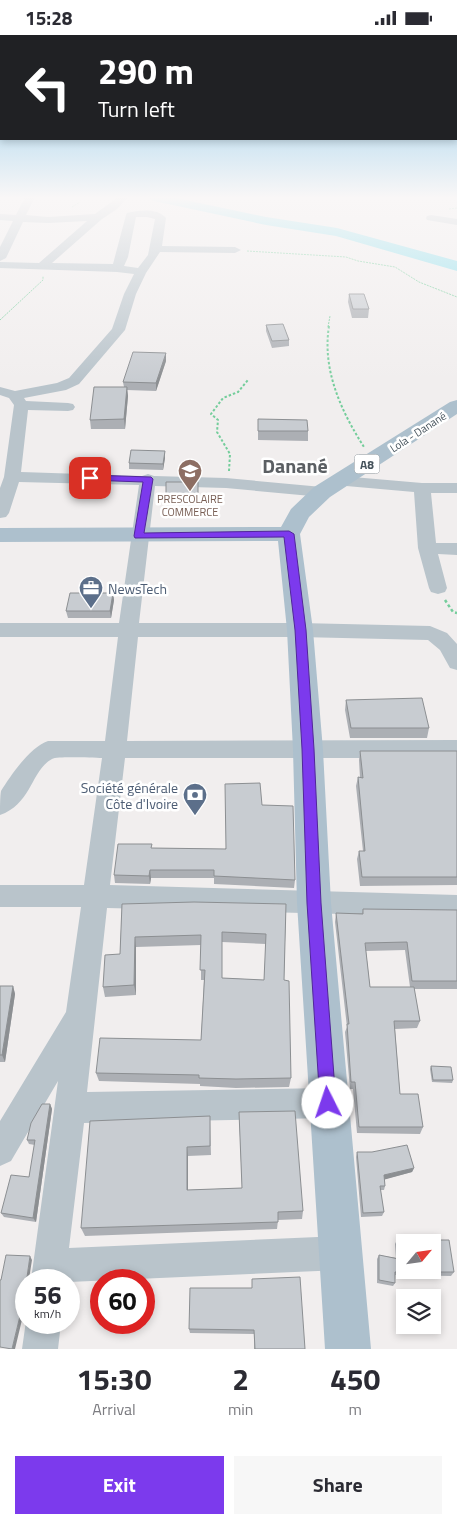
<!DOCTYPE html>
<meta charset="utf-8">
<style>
:root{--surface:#fff;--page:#f7f7f7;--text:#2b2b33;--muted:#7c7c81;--accent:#7c3aed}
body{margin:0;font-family:"Titillium Web",sans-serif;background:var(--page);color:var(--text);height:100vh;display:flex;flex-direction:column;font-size:19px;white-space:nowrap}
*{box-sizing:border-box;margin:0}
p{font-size:16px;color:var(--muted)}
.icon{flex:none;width:28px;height:28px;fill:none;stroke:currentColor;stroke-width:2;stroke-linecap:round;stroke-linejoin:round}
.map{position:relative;height:1314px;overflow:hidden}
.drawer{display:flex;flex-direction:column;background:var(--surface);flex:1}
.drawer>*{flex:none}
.guide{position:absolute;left:0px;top:0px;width:458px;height:105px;box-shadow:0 2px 8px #0003;background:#202124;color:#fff;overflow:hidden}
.needle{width:32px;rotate:61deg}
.controls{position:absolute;left:396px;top:1199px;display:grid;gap:10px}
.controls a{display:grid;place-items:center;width:45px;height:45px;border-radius:0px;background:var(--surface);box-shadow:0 2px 8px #0003;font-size:25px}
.speed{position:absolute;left:15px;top:1234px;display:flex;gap:10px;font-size:25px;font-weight:700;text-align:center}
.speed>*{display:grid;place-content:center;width:65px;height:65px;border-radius:50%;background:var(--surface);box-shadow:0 2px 8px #0003;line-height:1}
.speed small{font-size:12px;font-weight:400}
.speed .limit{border:8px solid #d22;background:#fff;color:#111}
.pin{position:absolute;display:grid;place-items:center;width:42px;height:42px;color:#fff;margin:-21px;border-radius:10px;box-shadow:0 2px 8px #0006}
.me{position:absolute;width:55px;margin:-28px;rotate:356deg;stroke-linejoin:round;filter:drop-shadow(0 0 4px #0008)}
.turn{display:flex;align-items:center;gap:18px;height:105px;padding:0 15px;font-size:22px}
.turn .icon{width:65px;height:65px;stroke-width:2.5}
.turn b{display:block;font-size:35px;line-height:42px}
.eta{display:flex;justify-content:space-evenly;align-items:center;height:85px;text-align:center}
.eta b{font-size:30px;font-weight:700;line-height:35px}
.action{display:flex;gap:10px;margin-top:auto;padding:10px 15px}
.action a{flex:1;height:58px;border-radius:0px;background:var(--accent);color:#fff;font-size:20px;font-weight:700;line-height:58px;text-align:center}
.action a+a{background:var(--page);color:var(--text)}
.status{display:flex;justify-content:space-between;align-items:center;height:35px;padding:0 25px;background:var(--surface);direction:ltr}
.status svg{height:14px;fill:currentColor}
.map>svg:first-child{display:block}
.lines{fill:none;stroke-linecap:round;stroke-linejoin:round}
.river{fill:#89deec;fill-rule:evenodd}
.path-far2{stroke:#74cd9b;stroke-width:1;stroke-dasharray:2 1;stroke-linecap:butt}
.path-far1{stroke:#74cd9b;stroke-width:2;stroke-dasharray:2.5 2;stroke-linecap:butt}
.path{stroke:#74cd9b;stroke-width:2.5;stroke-dasharray:3 2.5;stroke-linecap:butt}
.minor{fill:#b9c4cb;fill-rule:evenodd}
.major{fill:#adc0cd;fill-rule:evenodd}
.wall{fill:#acafb4;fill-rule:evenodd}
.shaded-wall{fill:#8c8f92}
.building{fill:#c8ccd1;stroke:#8c8f92;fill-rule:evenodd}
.route{fill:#7c3aed;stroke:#51269a}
.labels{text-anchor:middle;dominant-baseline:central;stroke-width:5;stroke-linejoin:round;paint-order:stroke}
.far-street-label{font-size:11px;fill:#46535c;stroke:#fff}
.far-education-label{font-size:11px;fill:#785e54;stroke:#fff}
.shield{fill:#fff;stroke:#7e878d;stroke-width:1}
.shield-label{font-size:12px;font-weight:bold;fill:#46535c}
.service-label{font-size:14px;fill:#4e5e75;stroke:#fff;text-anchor:start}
.far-town-label{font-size:20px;font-weight:bold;fill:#5b5f63;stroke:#fff}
</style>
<div class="status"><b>15:28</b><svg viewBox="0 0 49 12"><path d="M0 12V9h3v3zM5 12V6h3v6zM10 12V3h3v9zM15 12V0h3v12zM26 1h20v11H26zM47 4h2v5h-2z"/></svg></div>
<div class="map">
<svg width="457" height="1314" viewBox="0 0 457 1314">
<rect width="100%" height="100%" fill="#f1eeee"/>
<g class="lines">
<path class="river" d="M147,162H171L266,182L337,193L457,226V236L336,201L266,190L154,166Z"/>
<path class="path-far2" d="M72,172L80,167
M449,174L457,173
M247,216L346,222L358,226L395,232L419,247L457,262
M0,285L43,245V241
M328,292L330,281"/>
<path class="path-far1" d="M329,291C322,335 341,376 364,412
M229,436L230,419L217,397L218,385L211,379L223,363L238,357L248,345"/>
<path class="path" d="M445,565L453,577L457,578"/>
<path class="minor" d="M25,162H35L26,180L48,182L95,179L118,162H128L117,174L102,184L52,228L113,229L126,180L127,178C140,175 157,173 166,183L162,211L235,212L241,215L235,218L160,217L146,238L136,259L125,295L79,349L66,355L24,363L26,366L68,368L73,369L75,372L73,375L68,376L28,375L21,437L142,441L148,439L154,441L226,443L322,452L328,453L330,457L328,461L322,462L226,453L155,451L139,588H300L430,591L447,598L457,609V635L450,633L440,615L428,605L300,602H138L127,706L457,705V723H125L110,850L457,860V882L107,873L87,1057L328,1053L339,1057L343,1068L339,1079L328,1083L84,1088L69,1213L341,1201L353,1206L358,1218L353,1230L341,1235L69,1247V1245H31L58,1046L11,1126L0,1131V1086L66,977L81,872H0V850H84L102,723C93,723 58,721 52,724C31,735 32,769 0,780C0,774 0,761 1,756C11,740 30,712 48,706H105L118,602H0V588H119L139,450L19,447L9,478L6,482L0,483V453L4,442L14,370L9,363L0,360V352L15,356L57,348L69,343L112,294L124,259L134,239L117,237L0,233V227L39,228L87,186L48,188L23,187L6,223L0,226V212L13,186L0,185V179L16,180ZM136,182H147L155,184L148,220L138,233L124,231L128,222Z
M431,180L457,184V190L427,185L426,183L427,181Z
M341,441L422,448H457V458H431L436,508H457V520L438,519L447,553L445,557L438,559L431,557L429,553L418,513L414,457L335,450L333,446L335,442Z
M26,1286V1288H61L58,1314H22Z"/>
<path class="major" d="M457,365V379L330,462L309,482L300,499L313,595L323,715L331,868L371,1314H325L297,868L293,715L287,595L278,506L0,507V493L281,492L291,474L314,452L450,367Z"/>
</g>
<path class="wall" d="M349,259L369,274L368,283H352L348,267Z
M266,290L289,305V311L272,313L266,296Z
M166,318V326L156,356L127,355L128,361L125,394H91L90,385L124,352L123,347Z
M258,384L308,396V406L258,405Z
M165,416V423L163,435L129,434V428Z
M198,447V467L166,468V461Z
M113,558L114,565L111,583H68L66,576Z
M346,665L429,693L427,703H350L345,675Z
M360,716H457V850L360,851L357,824L359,816H363L356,751L358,742L360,743L359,725Z
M262,770L295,845L294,853L214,849V843H151L150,849L115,848L114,840L152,813L225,814Z
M122,869H286L284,945L291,1043L289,1052L236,1053L200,1051V1049L99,1046L96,1038L201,1005L204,945H201V910L136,912V960L105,962L103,952L120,919ZM222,907L266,909L264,945L222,943Z
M363,874L457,875V957V954H414L420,986L417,993L395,994L400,1059L423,1092L420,1099L357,1098L353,1054H350L345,997L347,992L335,887L336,878H362ZM405,915L410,952H370L366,916Z
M0,951H13L15,959L5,1027H0Z
M431,1031L453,1045L452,1048L432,1047L430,1034Z
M50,1069L52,1074L36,1187L4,1182L1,1178L29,1142L35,1110L29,1109L27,1105Z
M239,1077L303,1176L302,1184L278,1185L277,1194L85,1201L81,1193L210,1081L211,1120L188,1121V1155L242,1153Z
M357,1117L414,1133L412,1137L385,1144V1151L384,1155H380L384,1177L382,1181L361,1182L356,1122Z
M397,1205L454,1237L451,1241L395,1240V1248L393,1251L377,1248V1224L379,1220L396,1223L395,1209Z
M252,1244L305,1314H254V1299L190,1298L189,1294L252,1253Z"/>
<path class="shaded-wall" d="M166,318V326L156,356V348Z
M127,352L128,361L125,394L124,384Z
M165,416V423L163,435V429Z
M113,558L114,565L111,583L110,576Z
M150,835L151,843L150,849L149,841Z
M135,902L136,912V960L134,950Z
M13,951L15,959L5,1027L2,1020Z
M50,1069L52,1074L36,1187L33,1183Z
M187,1112L188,1121V1163L187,1155Z
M414,1133L412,1137L383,1145L384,1140Z
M30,1221L32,1225L29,1244L30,1245H29L27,1242Z
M26,1256V1268L15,1314H12Z"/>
<path class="building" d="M349,259H364L369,274H353Z
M283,289L289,305L272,306L266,290Z
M133,317L166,318L156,348L123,347Z
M94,352H127L124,384L90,385Z
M258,384L307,385L308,396H258Z
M131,415L165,416L163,429L129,428Z
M166,447H198V461H166Z
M70,558H113L110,576H66Z
M422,663L429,693H351L346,665Z
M360,716H457V842H362L359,816H365L358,742L363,743Z
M260,748L262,770L293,771L295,845L214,841V835H150L149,841L114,840L118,809H152L151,813L226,814L225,749Z
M194,867L286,869L284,945L289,946L291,1043L236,1044L199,1043V1040L96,1038L100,1003L201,1005L205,935H200L201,900L135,902L134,950L103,952L105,920L120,919L122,869ZM222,897L266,899L264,945L222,943Z
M363,874L457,875V946H412L407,907L365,908L370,952H414L420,986H394L400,1059H418L423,1092H359L355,1047H351L347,989H349L336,878L363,879Z
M0,951H13L2,1020H0Z
M431,1031L451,1032L453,1045H433Z
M42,1069H50L33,1183L1,1178L11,1140L29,1142L35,1105H27L31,1088Z
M295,1076L303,1176L278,1177V1187L81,1193L90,1086L210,1081V1111L187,1112V1155L242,1153L239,1077Z
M407,1110L414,1133L384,1140L385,1151H380L384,1177L363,1178L357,1117H372Z
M397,1205H449L454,1237H395V1248L379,1245V1220L399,1224ZM405,1208H432V1235H405Z
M6,1220L30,1221L27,1242L29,1244V1245H26V1256L12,1314L0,1312V1245H1Z
M300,1242L305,1314H255L254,1295L189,1294L190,1253H252V1244Z"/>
<linearGradient id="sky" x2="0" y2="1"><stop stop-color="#82c5ea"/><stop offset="0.47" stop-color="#f9f7f7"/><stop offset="1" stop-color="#f9f7f7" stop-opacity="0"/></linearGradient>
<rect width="457" height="346" fill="url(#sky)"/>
<path class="route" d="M90,440L151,442L153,444L144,498L289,496L294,499L306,595L314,714L321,868L336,1068L334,1074L328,1076L322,1074L320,1068L307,868L302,714L295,595L284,502L135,503L134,501L143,447L87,445L85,443Z"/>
<defs>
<symbol id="school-pin" viewBox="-11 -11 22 30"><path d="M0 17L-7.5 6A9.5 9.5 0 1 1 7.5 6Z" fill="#8d6e63" stroke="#fff"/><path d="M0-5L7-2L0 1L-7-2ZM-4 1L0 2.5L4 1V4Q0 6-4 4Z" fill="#fff"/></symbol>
<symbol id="office-pin" viewBox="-11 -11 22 30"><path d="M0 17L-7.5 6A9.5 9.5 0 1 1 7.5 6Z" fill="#5c6f8a" stroke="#fff"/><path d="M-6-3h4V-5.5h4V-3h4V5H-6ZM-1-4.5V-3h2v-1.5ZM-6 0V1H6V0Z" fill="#fff"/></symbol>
<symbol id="bank-pin" viewBox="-11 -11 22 30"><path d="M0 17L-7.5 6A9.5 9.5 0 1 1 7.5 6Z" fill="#5c6f8a" stroke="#fff"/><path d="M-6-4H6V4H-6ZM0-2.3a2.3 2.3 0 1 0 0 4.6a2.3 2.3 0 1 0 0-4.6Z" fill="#fff"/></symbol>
</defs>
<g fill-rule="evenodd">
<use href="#school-pin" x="176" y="422" width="28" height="38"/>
<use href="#office-pin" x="77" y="539" width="28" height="38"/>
<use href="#bank-pin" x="181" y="746" width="28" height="38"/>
</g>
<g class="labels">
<g class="far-street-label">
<text transform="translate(418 397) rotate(-33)">Lola - Danané</text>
</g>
<g class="far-education-label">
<text x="190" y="464">PRESCOLAIRE<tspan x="190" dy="13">COMMERCE</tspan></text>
</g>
<rect class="shield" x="354.5" y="419.5" width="25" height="19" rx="4"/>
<g class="shield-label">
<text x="367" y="429">A8</text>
</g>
<g class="service-label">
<text x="108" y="553">NewsTech</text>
<text x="178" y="752" text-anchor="end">Société générale<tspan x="178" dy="16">Côte d'Ivoire</tspan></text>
</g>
<g class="far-town-label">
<text x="295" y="430">Danané</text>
</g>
</g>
</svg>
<div class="controls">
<a><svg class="needle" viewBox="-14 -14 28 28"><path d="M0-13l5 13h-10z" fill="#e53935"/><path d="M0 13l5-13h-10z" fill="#7c7c81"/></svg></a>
<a><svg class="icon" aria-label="layers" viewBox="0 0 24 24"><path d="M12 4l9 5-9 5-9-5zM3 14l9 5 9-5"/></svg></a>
</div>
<div class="speed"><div>56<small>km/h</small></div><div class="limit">60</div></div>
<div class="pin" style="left:90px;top:443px;background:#d93025"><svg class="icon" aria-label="arrive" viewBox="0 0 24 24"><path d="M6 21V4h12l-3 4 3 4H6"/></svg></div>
<svg class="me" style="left:328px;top:1068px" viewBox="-20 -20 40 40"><circle r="19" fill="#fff"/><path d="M0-13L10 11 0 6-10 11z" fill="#7c3aed"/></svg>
<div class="guide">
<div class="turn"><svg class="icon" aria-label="left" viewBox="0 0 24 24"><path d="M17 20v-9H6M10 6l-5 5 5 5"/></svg><div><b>290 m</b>Turn left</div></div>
</div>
</div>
<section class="drawer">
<div class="eta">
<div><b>15:30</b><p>Arrival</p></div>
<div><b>2</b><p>min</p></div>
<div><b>450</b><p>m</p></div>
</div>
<div class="action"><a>Exit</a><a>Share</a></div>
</section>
